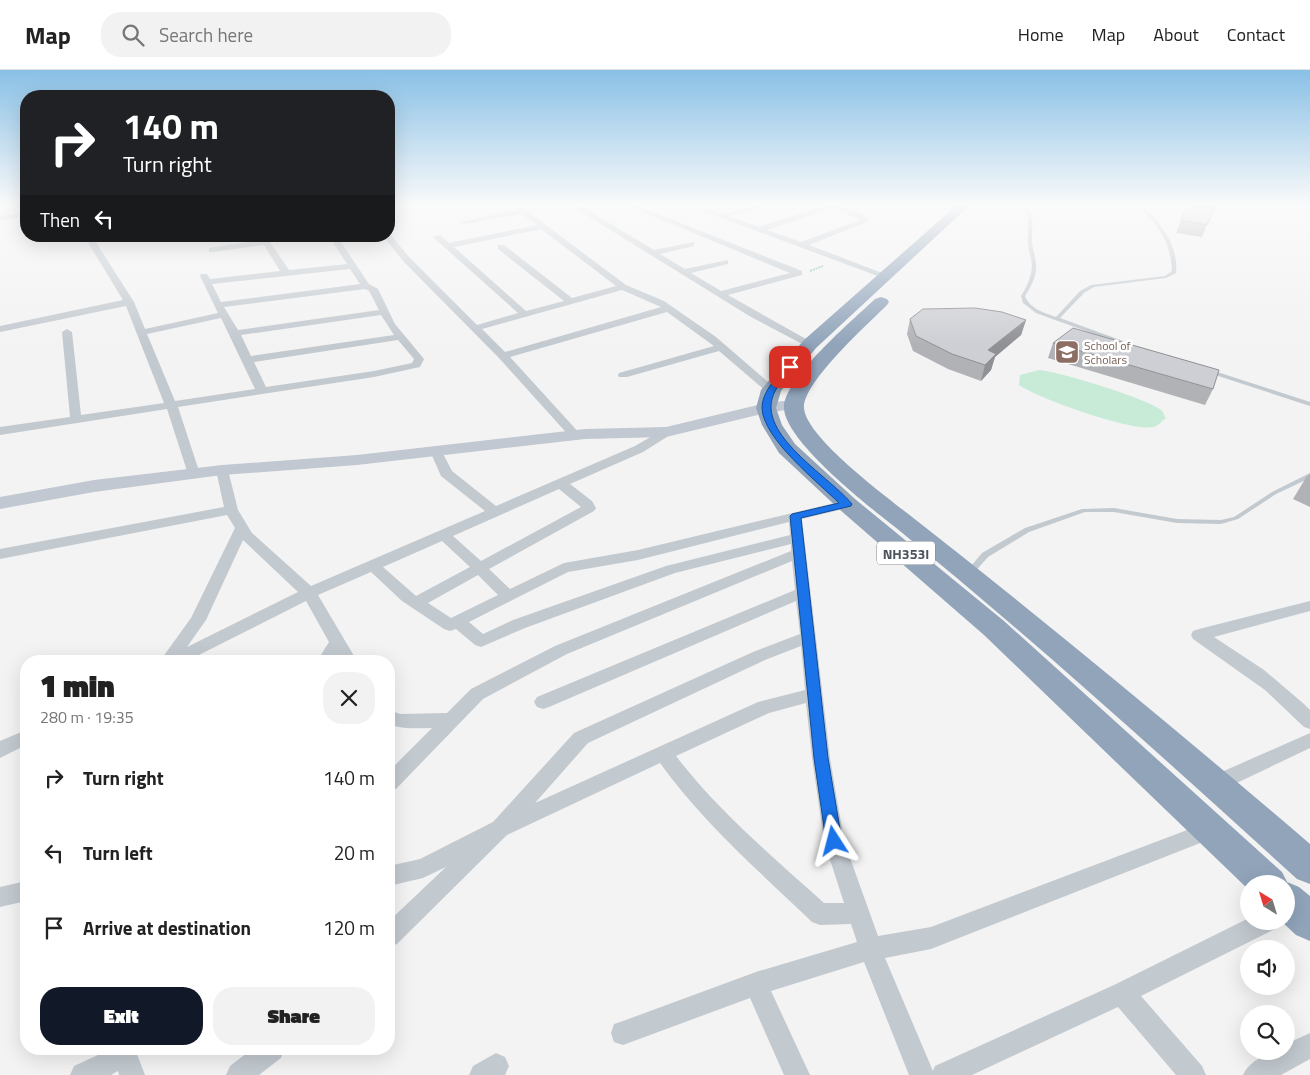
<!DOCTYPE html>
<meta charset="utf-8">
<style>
:root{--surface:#fff;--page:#f2f2f2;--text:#222;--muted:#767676;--line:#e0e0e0;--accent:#111827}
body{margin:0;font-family:"Titillium Web",sans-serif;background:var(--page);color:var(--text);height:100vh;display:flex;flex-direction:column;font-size:19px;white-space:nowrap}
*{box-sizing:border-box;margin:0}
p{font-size:16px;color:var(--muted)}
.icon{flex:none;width:28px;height:28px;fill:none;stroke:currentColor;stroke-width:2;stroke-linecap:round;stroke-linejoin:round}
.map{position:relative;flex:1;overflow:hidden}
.details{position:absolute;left:20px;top:585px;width:375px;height:400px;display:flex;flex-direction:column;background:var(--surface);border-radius:20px;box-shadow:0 5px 20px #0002}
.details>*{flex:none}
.banner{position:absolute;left:20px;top:20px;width:375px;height:152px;border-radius:20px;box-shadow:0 5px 20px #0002;background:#202124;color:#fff;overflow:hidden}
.needle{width:32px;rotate:322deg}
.controls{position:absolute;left:1240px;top:805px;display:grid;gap:10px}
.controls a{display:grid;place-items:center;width:55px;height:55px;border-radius:50%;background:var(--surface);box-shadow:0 5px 20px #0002;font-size:25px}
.pin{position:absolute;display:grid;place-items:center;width:42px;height:42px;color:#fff;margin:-21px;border-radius:10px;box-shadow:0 2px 8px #0006}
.me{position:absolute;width:55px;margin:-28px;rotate:351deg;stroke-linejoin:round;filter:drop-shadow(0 0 4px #0008)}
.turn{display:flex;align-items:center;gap:18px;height:105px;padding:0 20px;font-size:22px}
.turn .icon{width:65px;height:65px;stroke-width:2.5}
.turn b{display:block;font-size:35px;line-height:42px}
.then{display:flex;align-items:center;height:48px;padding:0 20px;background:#0003;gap:10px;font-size:19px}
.round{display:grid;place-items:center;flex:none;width:52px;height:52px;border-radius:20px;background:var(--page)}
.overview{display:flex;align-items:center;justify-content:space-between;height:85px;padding:0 20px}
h1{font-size:30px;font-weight:800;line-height:38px}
.button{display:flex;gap:10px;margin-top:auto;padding:10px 20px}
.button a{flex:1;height:58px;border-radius:20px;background:var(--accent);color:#fff;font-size:20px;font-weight:800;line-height:58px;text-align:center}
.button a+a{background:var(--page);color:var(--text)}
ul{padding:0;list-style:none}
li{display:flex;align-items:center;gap:15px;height:75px;padding:0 20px}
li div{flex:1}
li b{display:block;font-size:19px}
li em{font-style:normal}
header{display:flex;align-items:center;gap:30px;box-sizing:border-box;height:70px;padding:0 25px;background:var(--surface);border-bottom:1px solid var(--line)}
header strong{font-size:24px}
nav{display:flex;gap:28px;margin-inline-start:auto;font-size:18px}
.search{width:350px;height:45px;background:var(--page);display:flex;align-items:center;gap:12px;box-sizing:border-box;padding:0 18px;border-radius:20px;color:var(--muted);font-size:19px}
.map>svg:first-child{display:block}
.green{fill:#c7ebd6}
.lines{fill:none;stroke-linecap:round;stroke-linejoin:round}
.path{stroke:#83c6a6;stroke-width:2;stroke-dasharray:2 1;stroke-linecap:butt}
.lane{fill:#c2c9cf;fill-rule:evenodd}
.street{fill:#c2c9cf;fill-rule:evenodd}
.secondary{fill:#c1c8d1;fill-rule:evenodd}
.highway{fill:#91a4ba;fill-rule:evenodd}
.wall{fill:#b0b2b6}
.shaded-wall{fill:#909194}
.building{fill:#cdcfd4;stroke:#909194}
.route{fill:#1a73e8;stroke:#114b97}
.labels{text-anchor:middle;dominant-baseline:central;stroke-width:5;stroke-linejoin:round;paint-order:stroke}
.far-education-label{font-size:12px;fill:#785e54;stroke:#fff;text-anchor:start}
.shield{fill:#fff;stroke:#82888e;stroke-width:1}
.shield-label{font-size:14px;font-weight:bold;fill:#4c555e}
</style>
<header>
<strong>Map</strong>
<div class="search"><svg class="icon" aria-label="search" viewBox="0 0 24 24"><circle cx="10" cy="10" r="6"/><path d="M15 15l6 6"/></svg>Search here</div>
<nav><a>Home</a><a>Map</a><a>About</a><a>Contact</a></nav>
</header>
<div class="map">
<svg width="1310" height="1005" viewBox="0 0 1310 1005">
<rect width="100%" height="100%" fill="#f4f3f3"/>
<path class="green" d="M1039,300C1057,301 1150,329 1162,341C1163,342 1165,347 1166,348C1162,351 1158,356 1153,357C1132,362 1037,328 1019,315L1020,305Z"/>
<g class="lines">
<path class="path" d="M810,201L823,196"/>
<path class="lane" d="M1022,135H1026C1036,146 1031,159 1032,173C1033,182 1037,190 1036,200C1035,210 1030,218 1025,226C1030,239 1045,243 1056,247L1080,221L1091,215L1165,206L1172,201C1171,181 1165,165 1152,150C1147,145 1142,140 1138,135H1142C1160,153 1179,175 1176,203L1166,208L1094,217L1084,223L1060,248L1123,271V273H1119L1036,243L1023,233L1021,226C1028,215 1034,202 1031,189C1030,183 1028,178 1028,173C1027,159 1032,147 1022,135Z
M1208,299L1310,332V336L1206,302L1205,301Z
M1310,403V408L1276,424L1238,449L1221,454L1177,453L1114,442H1085L1029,462L988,487L972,505H969L965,503L982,483L1025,458L1082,439L1114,438L1177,449L1221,450L1234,447L1272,422Z"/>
<path class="street" d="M442,135H460L442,139Z
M511,135H519L626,215L664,231L716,267L775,318L777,320L775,322H767L719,281L627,307H619L618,305L619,303L714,276L667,242L510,287L582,366L580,369H572L499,288L403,191L383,166H389L390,164L409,187L477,255L518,243L433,167L440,165L449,173L537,155L521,144L464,154L460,152L517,140ZM541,159L616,216L572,228L504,175H498V179L564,231L526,241L454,177ZM622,220L661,237L505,282L482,259Z
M570,135H579L654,180L694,172V176L660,184L685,199L728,190V194L691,203L721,221L790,203L626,135H635L802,201V205L728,225L815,274L814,276H806L751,247Z
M687,135C700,134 710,143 722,144C734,144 750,135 765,135V137L729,146L759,157L828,135H838L868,147L869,151L809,175L890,206L886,209L883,208ZM833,138L861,150L801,172L767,160Z
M26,142V146L0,150V146Z
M84,166H92L134,232L145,259L218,243L200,206L201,204H207L210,209L280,201L264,175L212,182H209V178L261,170L258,166H266L289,200L347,194L329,166H337L369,214L378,219L395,254L424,289L420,297L374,307L178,337L200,404L194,408L188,404L167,339L0,365V357L70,347L62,262L67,259L72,262L81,345L164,333L126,236L0,262V256L123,230ZM350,199L360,214L221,232L212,214ZM365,219L369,221L379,240L238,260L224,237ZM381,245L394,265L251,286L241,265ZM221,248L255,319L175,331L147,264ZM398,270L414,289L412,293L374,301L266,317L254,292Z
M666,358L672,362L670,365L643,382L570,414L592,431L596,438L594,441L489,499L510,519L564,493L638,480L847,430L852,431L854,434L852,437L802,449L830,688L844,771L878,866L931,857L1211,751L1218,754L1221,760L1218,766L931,879L885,888L933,1001L935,996L1114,915L1249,848V851H1278L1275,859L1141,926L1202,996L1206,1005H1176L1118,937L972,1005H909L864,892L771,921L810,1005H784L750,928L623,975L614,972L611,963L614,954L623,951L756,902L857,872L851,854L820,855L812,852C758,800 705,755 660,693L507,765L397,874L389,877V851L446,797L423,808L389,816V796L420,789L493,752L574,663L753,582L800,564L796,531L549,637L543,639L537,637L534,632L537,627L795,520L792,491L567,584L483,629L396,719L389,721V701L432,658C418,658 403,660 389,654V640L400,644L447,643L471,619L555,576L791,481V474L675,503L525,558L481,577L475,575L456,559L450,561L444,559L402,531L371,502L318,525L357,591H341L338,586L334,591H317L329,572L306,531L187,591H160L191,548L235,458L227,445L0,489V479L224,437L216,400L222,396L228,400L238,440L252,463L311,516L485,441L441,406L430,381L432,378H440L452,401L496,436L635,376ZM559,419L581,437L481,491L453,466ZM789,452L790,465L666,496L513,550L483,564L469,552L568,502L638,490ZM243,470L298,522L187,577L206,550ZM442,471L470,497L416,526L383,497ZM478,505L498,525L451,548L428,533ZM801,576L805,620L758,632L535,733L588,673L765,590ZM806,633L812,688L824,771L844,833H824C772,786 719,742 676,686L769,643Z
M1310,531V541L1214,567L1264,600L1304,634L1310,640V659L1304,657L1265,620L1193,569L1191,565L1193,561L1199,559Z
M26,660V675L0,688V671Z
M1310,663V678L1222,720L1215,722L1208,720L1205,714L1208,708Z
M26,811V831L0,837V817Z
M1310,963V989L1281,1005H1243C1250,989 1270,981 1286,981V974Z
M111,979H135L145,1005H119L118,1001L111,1005H70L74,996Z
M252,979H284L281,988L259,1005H226L230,996Z
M496,983L505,987L509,996L505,1005H469L473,996Z"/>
<path class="secondary" d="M793,330L799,332L801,335L799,338L766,343L666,367L585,369L357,395L222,405L94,422L0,439V427L94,410L222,395L357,385L585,359L666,357L766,333Z"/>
<path class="highway" d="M957,135H970L816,278L781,321L776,338L782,355L795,374L855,429L1004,551L1282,802L1287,812L1299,817L1310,826V871L1296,865L1281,851H1286V814H1249V820L984,565L839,439L779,383L762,355L756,338L761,320L804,270Z
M881,227L887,229L889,232L887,235C868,254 803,312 804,338C806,367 883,424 907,443C1044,550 1178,661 1310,774V814L1297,809C1165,689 1033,569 895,457C868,436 785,371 784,338C783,309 854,249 875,229Z"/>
</g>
<path class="wall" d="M1181,150L1207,155L1202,167L1176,163Z
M910,249L1026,250L1021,265L995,287L991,300L981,311L948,299L913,281L907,264Z
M1053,273L1213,319L1205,335L1048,288Z
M1310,404V437L1293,429L1307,406Z"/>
<path class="shaded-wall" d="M1026,250L1021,265L995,287L991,300L981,311L985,295L988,280Z"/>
<path class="building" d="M1188,135H1216L1207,155L1181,150Z
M975,238L1002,242L1026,250L988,280L996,284L985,295L952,284L916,266L910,249L923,239Z
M1073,258L1219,300L1213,319L1053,273Z"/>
<linearGradient id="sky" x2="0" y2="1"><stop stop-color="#89c0e6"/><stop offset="0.49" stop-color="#fafafa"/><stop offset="1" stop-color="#fafafa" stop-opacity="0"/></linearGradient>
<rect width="1310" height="275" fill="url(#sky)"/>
<path class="route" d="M787,295L794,297C786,306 775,317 772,329C762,368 831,408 852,434L851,436L801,448L828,688L842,771L840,776L834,778L829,776L826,771L814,688L790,446L792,444L839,433C818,412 763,369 762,338C762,322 777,306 787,295Z"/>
<defs>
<symbol id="school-square" viewBox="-11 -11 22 22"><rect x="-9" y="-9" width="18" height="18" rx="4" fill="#8d6e63" stroke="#fff"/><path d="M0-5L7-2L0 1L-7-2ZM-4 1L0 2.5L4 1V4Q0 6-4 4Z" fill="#fff"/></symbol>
</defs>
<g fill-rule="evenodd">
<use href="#school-square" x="1053" y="268" width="28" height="28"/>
</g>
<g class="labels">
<g class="far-education-label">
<text x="1084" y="275">School of<tspan x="1084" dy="14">Scholars</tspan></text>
</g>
<rect class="shield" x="877" y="471.5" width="58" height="23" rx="4"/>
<g class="shield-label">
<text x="906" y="483">NH353I</text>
</g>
</g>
</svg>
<div class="controls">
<a><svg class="needle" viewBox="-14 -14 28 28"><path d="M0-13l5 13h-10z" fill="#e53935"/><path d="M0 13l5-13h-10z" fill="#767676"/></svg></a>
<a><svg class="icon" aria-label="sound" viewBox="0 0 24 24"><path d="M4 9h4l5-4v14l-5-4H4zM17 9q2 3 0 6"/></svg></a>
<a><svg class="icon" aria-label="search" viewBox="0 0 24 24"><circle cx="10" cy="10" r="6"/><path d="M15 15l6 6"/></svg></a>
</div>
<div class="pin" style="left:790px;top:297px;background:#d93025"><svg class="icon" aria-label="arrive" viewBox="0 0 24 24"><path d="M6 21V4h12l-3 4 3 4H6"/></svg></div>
<svg class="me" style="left:834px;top:771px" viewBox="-20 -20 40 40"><path d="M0-17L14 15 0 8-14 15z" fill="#1a73e8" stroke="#fff" stroke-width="4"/></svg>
<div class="banner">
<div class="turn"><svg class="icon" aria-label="right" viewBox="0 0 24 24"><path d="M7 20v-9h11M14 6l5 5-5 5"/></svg><div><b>140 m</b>Turn right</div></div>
<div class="then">Then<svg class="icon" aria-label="left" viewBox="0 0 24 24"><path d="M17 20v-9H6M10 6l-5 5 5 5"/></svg></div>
</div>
<section class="details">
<div class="overview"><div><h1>1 min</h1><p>280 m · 19:35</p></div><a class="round"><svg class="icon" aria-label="close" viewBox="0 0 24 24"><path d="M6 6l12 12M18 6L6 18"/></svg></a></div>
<ul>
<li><svg class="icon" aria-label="right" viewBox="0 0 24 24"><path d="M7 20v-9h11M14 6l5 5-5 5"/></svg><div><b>Turn right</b></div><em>140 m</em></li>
<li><svg class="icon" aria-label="left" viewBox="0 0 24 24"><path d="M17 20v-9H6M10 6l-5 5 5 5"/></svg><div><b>Turn left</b></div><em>20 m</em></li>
<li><svg class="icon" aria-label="arrive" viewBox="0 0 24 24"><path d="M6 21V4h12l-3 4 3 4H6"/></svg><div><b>Arrive at destination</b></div><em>120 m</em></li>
</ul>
<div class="button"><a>Exit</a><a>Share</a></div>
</section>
</div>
